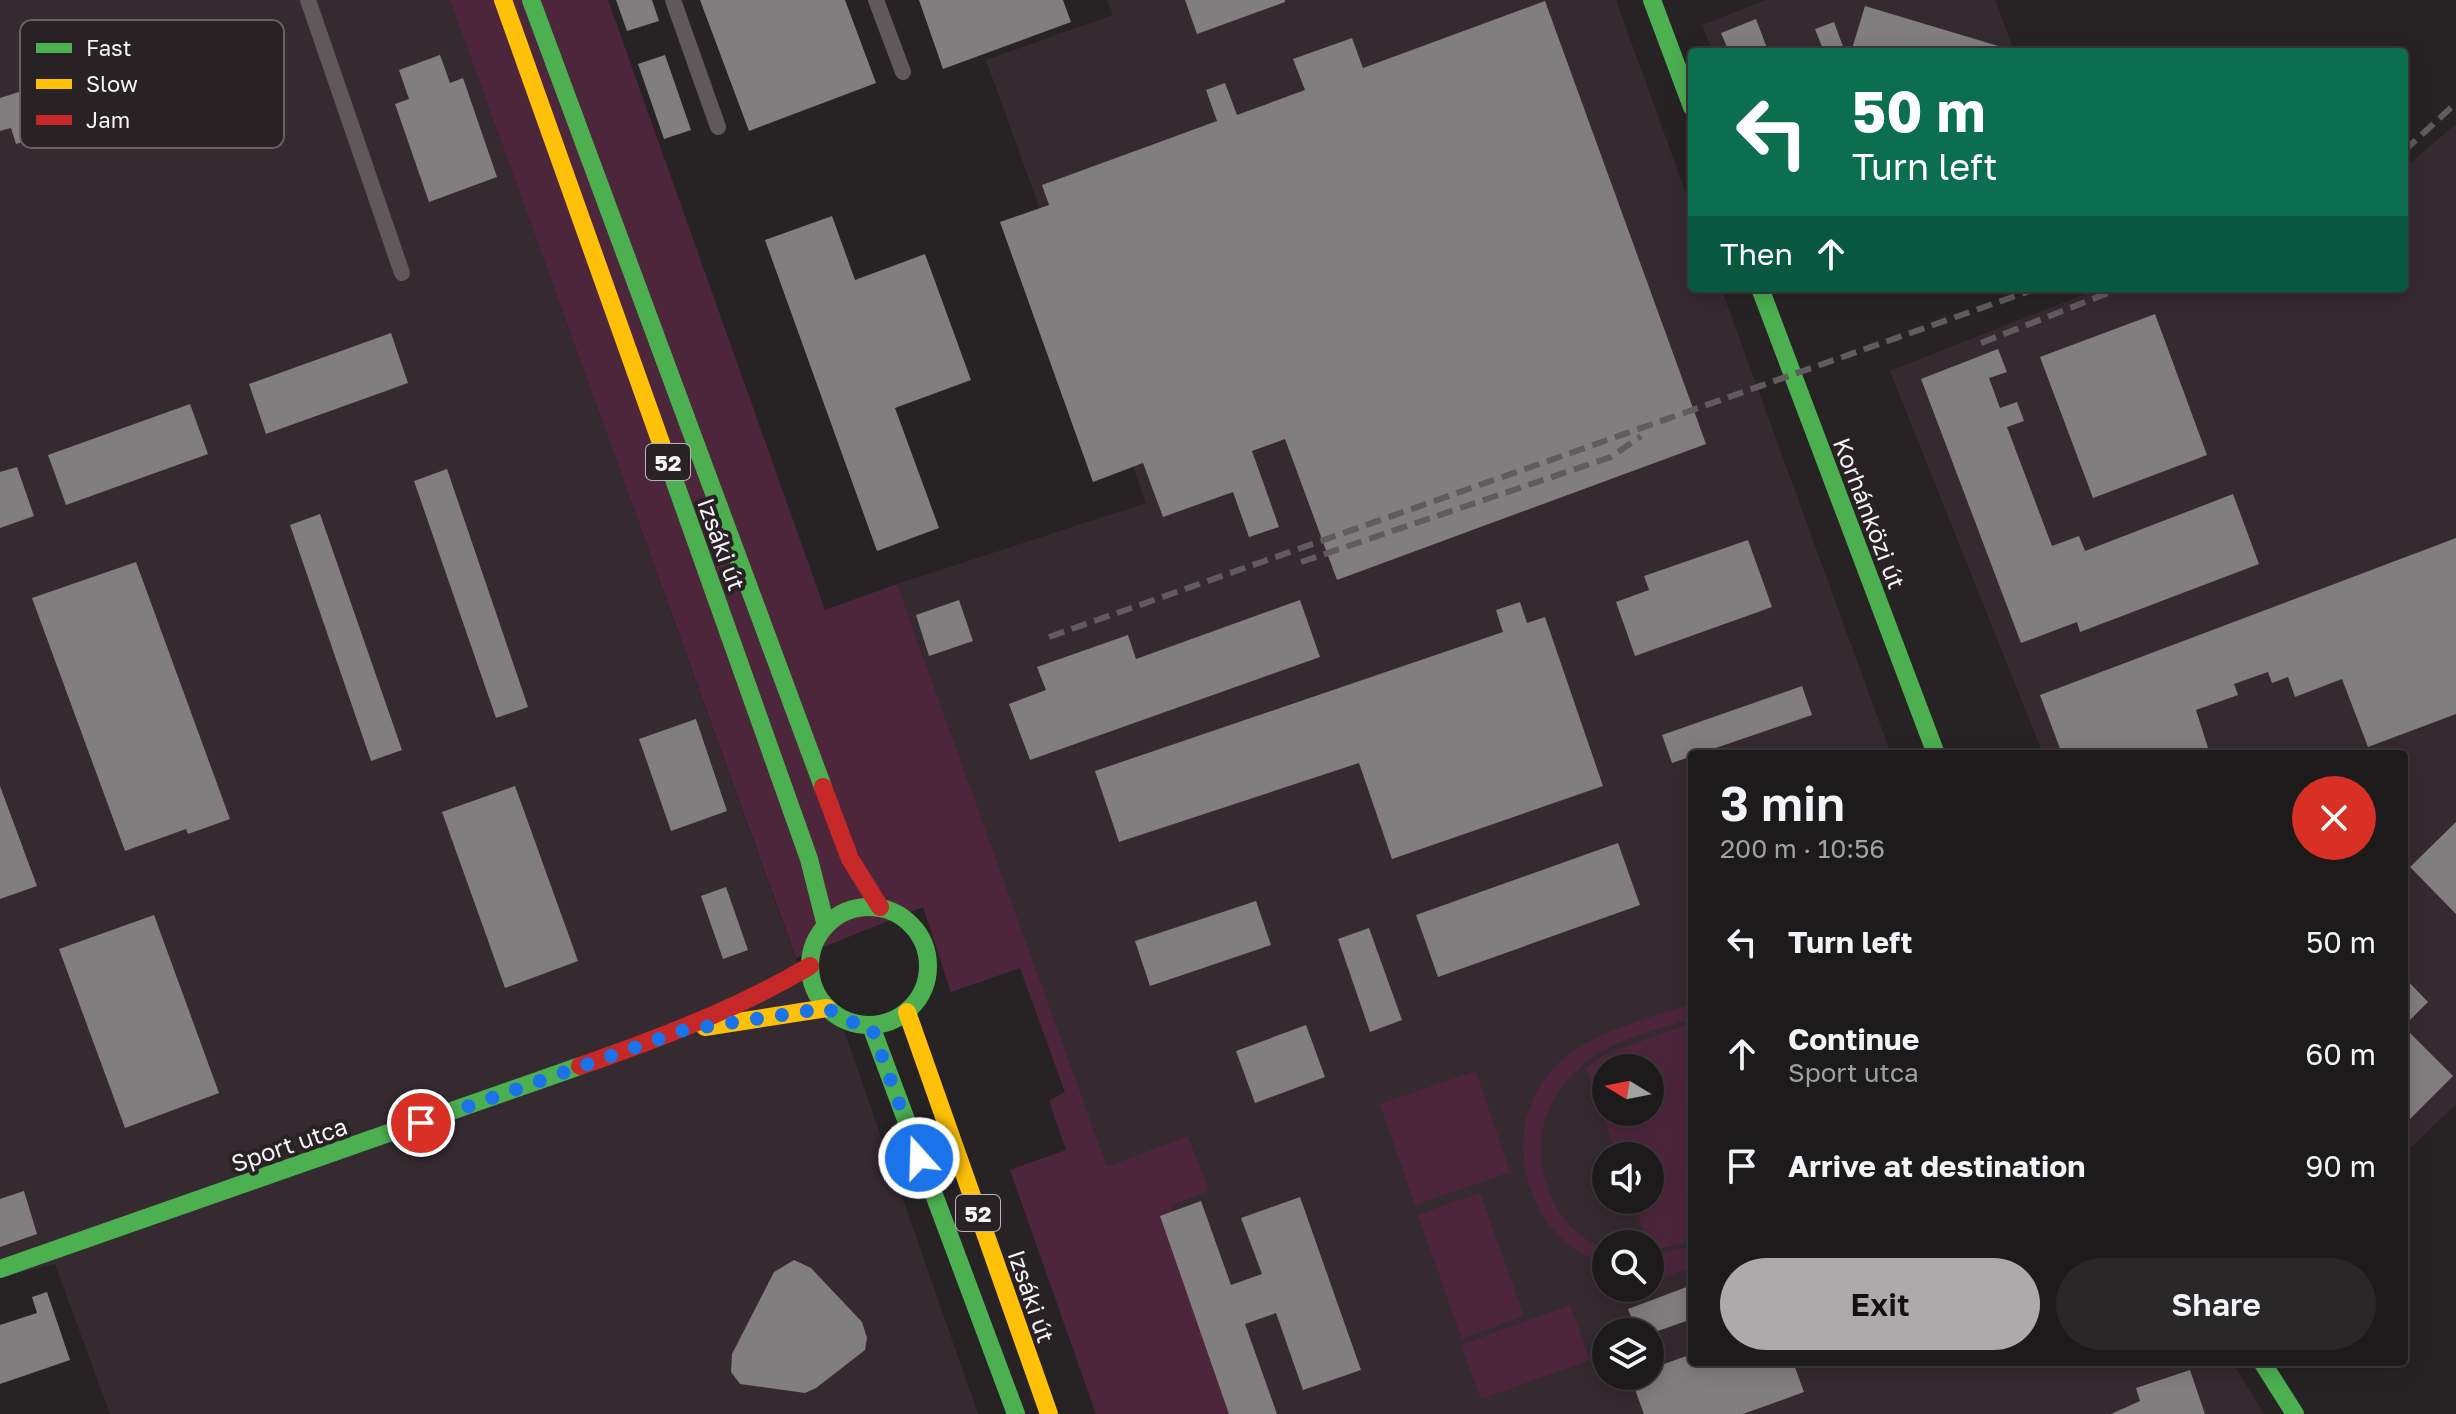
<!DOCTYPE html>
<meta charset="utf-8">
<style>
:root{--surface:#1d1a1c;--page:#2a2729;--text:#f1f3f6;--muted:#a0a1a3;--line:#3b383b;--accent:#aeaaac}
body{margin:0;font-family:"Golos Text",sans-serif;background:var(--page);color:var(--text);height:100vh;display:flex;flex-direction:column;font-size:30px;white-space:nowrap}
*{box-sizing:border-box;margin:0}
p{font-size:26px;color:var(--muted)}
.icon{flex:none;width:44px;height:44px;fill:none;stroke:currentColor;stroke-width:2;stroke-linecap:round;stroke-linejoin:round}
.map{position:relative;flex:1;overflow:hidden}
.drawer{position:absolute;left:1688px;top:750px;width:720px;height:616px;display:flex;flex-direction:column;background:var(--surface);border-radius:8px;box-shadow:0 4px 20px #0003,0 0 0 2px var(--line)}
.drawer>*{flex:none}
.top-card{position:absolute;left:1688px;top:48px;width:720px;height:244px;border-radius:8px;box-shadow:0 4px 20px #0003,0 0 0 2px var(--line);background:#0b6e4f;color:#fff;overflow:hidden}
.needle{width:52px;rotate:280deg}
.buttons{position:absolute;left:1592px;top:1054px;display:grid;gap:16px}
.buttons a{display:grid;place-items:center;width:72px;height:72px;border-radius:50%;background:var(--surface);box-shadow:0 4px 20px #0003,0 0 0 2px var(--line);font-size:40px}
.pin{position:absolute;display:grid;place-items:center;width:68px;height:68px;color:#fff;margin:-34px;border:4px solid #fff;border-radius:50%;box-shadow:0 2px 8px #0007}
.me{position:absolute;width:88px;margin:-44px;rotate:340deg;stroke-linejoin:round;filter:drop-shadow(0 0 6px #0008)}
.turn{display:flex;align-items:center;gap:28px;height:168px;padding:0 32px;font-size:36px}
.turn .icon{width:104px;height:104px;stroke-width:2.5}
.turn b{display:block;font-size:56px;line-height:68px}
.then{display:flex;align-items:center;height:76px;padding:0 32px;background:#0003;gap:16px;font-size:30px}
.round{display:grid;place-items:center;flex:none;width:84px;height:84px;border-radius:42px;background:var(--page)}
.overview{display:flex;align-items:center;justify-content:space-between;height:136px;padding:0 32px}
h1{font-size:48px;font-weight:600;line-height:60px}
.cta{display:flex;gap:16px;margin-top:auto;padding:16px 32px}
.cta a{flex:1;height:92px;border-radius:48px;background:var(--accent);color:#111;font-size:32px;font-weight:600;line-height:92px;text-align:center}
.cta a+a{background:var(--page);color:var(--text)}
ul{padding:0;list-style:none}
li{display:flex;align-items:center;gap:24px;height:112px;padding:0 32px}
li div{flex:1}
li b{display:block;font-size:30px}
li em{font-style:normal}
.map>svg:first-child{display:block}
.built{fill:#352a30;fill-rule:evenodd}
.green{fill:#4e263c;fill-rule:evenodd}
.building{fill:#817e7f}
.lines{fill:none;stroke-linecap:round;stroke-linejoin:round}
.street{stroke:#60595c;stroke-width:16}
.fast{stroke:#4caf50;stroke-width:18}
.slow{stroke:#ffc107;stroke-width:18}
.jam{stroke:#c62828;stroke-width:18}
.rail{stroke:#605b5e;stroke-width:6;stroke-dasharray:16 8;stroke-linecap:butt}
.route{stroke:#1a73e8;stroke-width:14;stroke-dasharray:0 25.2}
.labels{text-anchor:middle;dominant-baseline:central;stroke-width:8;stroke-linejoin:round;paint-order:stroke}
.shield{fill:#282225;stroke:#b9b4b7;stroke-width:2}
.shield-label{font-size:22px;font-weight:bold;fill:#f7f2f5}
.street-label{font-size:24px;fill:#f7f2f5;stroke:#282225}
.key{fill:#282225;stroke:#666063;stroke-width:2}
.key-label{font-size:22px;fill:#f7f2f5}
</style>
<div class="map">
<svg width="2456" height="1414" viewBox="0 0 2456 1414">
<rect width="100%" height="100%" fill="#272325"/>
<path class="built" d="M0,0H450L816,1015L841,1022L978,1414H110L55,1264L0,1278Z
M1107,0H1616L1692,210V288H1721L1891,754H1692V1362H2232L2264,1414H1242L1204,1340L1172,1205L1208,1191L1189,1137L1107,1168L897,584L1146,503L986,60L1113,15ZM1606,1068H1650V1112H1606ZM1606,1156H1650V1200H1606ZM1606,1244H1650V1288H1606ZM1606,1332H1650V1376H1606Z
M1766,0H1995L2015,52H1713L1702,25Z
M2456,124V1104L2404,1154V754H2043L1890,371L2100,288H2404V168Z"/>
<path class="green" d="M450,0H608L825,610L897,584L1107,1167L1188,1136L1209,1191L1172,1205L1204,1340L1242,1414H1096L1010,1170L1066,1150L1049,1101L1065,1092L1020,968L951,992L923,907L796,958Z
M1692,1003V1018C1663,1029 1626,1036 1600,1053C1550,1083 1528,1134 1548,1189C1557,1215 1579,1241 1606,1248V1264C1527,1241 1496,1134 1551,1071C1584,1033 1646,1020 1692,1003Z
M1692,1023V1241L1650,1251L1633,1200H1650V1156H1617L1586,1068L1606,1054ZM1650,1068V1112H1606V1068Z
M1476,1071L1510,1172L1415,1205L1380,1104Z
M1480,1193L1524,1316L1462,1339L1418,1215Z
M1692,1246V1267L1650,1282V1257Z
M1570,1305L1590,1360L1481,1399L1461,1345Z"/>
<path class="building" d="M616,0H652L659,21L627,31Z
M700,0H845L876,83L749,131Z
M919,0H1063L1071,22L943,69Z
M1185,0H1285V2L1197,34Z
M1545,1L1706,444L1337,580L1285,439L1252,451L1279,527L1249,537L1233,492L1163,517L1143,463L1093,482L1000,222L1049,205L1042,185L1217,121L1206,90L1225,83L1237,115L1305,90L1293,59L1352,38L1363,68Z
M1865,6L2005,48L2004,52H1851Z
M1756,19L1767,48L1757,52H1729L1721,33Z
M1834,22L1845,52H1824L1815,29Z
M440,55L450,83L463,78L497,177L429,202L395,104L409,99L399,70Z
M665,55L691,130L664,139L638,64Z
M81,59L97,110L46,127L49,133L16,144L11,128L0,131V98L56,80L52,68Z
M832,216L855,280L925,254L971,380L895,408L939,528L877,551L765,240Z
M2155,314L2207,455L2093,498L2040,357Z
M391,333L408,383L266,434L249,384Z
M1998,349L2007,372L1989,378L2000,408L2017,402L2024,421L2007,427L2052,546L2079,536L2085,551L2233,494L2259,564L2080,632L2077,622L2021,643L1921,379Z
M190,404L208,454L66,505L48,455Z
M17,467L34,516L0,528V472Z
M447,469L528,707L496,718L414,481Z
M320,514L402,750L371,761L290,525Z
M2456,538V714L2368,747L2342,679L2295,697L2288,677L2272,683L2268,672L2234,684L2238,695L2196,710L2210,754H2062L2040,695Z
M1748,540L1772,607L1635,656L1616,602L1649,590L1644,576Z
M136,562L230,819L188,834L186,829L125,851L32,598Z
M959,600L973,641L929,656L916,615Z
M1300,600L1320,657L1030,760L1009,704L1046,690L1037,667L1128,635L1136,659Z
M1520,602L1527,623L1545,617L1603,786L1392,859L1359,763L1119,842L1095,771L1503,632L1496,610Z
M1802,686L1812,715L1672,763L1662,735Z
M696,719L727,811L671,831L639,739Z
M0,786L37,886L0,899Z
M515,786L578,961L505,988L442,812Z
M2456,822V914L2410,867Z
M1618,843L1640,905L1438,977L1416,915Z
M726,887L748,950L723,959L701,896Z
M1256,901L1271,945L1150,986L1135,941Z
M154,915L219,1093L125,1128L59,949Z
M1369,928L1402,1020L1370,1032L1338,939Z
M2404,977L2428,1002L2404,1026Z
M1306,1025L1325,1077L1255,1103L1236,1051Z
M2404,1027L2453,1076L2404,1125Z
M24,1191L37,1234L0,1247V1199Z
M1300,1197L1361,1370L1303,1390L1276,1313L1245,1324L1277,1414H1229L1160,1216L1201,1201L1231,1285L1262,1274L1241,1218Z
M794,1260L811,1268L862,1322L867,1338L865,1350L816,1388L805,1393L740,1384L731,1372L732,1354L774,1272Z
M1692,1285V1319L1655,1332H1637L1628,1309Z
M47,1292L70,1360L0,1384V1325L37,1313L32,1297Z
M1692,1354V1362H1793L1804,1392L1743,1414H1644L1630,1376H1650V1369Z
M2190,1370L2205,1414H2111L2140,1401L2136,1388Z"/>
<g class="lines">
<path class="street" d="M308,0L402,273
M673,0L718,127
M876,0L903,72"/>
<path class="fast" d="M531,0L823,787
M1652,0L1692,107
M1760,288L1936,754
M671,471L809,859L826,926
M810 966a59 59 0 1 1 118 0a59 59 0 1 1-118 0Z
M871,1026L1016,1414
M0,1269L580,1066
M2262,1362L2295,1414"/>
<path class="slow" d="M503,0L671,471
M907,1012L1049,1414
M705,1027L827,1008"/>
<path class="jam" d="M823,787L850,859L880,907
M580,1066C660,1038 737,1009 810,966"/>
<path class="rail" d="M2404,151L2456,103
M1981,343L2121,288
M1301,562L1611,457L1641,436
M1049,637L2038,288"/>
</g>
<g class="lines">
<path class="route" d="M421,1123L684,1030L827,1008L847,1021L871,1026L919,1158"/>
</g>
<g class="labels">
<g class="shield">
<rect x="646" y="444" width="44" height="36" rx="6"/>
<rect x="956" y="1195" width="44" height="36" rx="6"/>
</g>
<g class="shield-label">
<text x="668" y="462">52</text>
<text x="978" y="1213">52</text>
</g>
<g class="street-label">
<text transform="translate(1870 513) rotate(69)">Korhánközi út</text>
<text transform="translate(722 544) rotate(70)">Izsáki út</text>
<text transform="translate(289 1144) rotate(-19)">Sport utca</text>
<text transform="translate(1032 1296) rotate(71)">Izsáki út</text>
</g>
</g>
<rect x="20" y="20" width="264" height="128" rx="12" class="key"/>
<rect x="36" y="43" width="36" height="10" fill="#4caf50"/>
<rect x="36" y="79" width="36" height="10" fill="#ffc107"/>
<rect x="36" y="115" width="36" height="10" fill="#c62828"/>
<g class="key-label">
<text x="86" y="56">Fast</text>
<text x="86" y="92">Slow</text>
<text x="86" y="128">Jam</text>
</g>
</svg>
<div class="buttons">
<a><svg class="needle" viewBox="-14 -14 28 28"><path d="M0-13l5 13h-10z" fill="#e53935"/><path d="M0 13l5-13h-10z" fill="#a0a1a3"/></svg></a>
<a><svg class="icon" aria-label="sound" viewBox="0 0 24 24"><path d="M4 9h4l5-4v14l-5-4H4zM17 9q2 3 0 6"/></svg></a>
<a><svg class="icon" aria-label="search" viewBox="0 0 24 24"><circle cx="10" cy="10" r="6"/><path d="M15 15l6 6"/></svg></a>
<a><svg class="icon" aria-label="layers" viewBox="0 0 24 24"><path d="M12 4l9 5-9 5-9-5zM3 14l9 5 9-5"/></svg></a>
</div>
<div class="pin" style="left:421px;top:1123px;background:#d93025"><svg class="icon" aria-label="arrive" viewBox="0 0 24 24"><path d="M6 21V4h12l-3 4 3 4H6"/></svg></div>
<svg class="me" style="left:919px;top:1158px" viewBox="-20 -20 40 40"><circle r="17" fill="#1a73e8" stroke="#fff" stroke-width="3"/><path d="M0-11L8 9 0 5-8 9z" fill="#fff"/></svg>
<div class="top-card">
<div class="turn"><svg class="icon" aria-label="left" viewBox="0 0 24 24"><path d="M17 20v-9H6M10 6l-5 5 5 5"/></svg><div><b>50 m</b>Turn left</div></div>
<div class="then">Then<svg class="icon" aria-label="ahead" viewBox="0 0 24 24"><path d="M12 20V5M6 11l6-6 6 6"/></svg></div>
</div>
<section class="drawer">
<div class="overview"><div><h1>3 min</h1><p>200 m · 10:56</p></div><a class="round" style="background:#d93025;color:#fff"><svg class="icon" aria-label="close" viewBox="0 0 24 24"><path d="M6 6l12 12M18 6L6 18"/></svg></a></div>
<ul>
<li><svg class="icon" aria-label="left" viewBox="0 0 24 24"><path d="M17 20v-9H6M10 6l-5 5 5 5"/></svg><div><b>Turn left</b></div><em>50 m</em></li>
<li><svg class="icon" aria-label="ahead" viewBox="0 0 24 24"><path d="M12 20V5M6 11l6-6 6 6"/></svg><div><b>Continue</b><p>Sport utca</p></div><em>60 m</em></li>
<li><svg class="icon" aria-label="arrive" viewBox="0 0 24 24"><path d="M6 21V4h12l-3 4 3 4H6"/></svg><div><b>Arrive at destination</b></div><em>90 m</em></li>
</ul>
<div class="cta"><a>Exit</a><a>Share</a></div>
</section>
</div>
